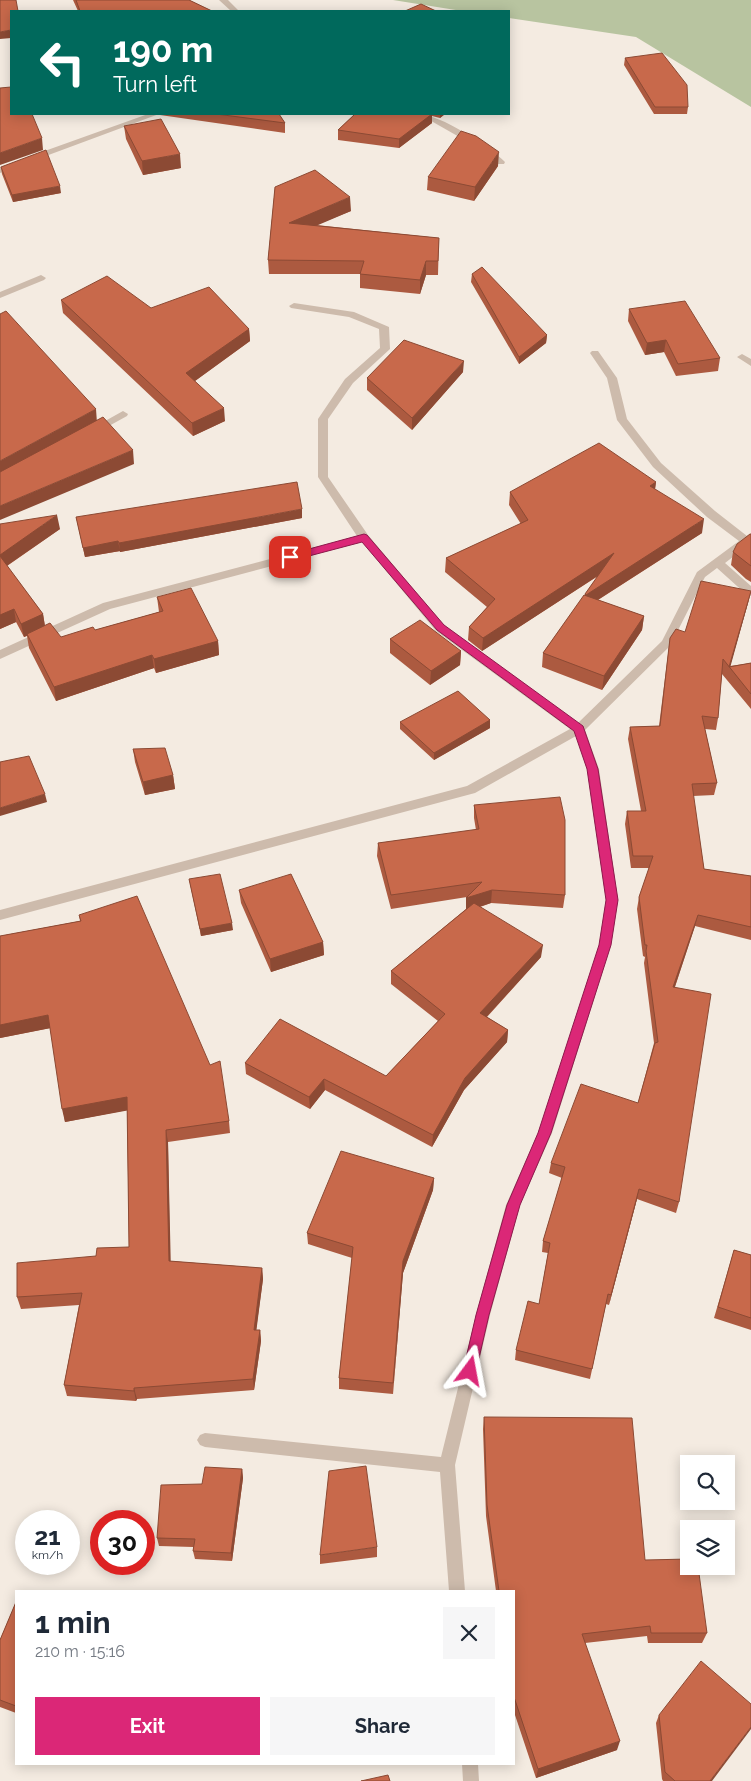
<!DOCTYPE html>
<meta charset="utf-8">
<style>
:root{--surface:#fff;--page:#f6f6f7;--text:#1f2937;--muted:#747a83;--accent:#db2777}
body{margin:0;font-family:Raleway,sans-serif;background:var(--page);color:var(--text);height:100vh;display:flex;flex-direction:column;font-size:19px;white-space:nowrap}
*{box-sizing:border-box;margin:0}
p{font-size:16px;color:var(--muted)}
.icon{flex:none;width:28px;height:28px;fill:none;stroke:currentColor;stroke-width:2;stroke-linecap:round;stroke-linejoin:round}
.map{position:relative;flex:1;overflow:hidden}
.side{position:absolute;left:15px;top:1590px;width:500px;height:175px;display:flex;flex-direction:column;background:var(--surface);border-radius:0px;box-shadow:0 2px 12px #0003}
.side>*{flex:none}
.hud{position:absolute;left:10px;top:10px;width:500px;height:105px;border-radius:0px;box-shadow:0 2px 12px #0003;background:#00695c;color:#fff;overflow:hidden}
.fabs{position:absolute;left:680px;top:1455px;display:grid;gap:10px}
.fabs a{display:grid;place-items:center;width:55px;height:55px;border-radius:0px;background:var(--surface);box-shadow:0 2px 12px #0003;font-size:25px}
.speed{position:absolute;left:15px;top:1510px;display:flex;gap:10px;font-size:25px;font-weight:700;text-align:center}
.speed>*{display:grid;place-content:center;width:65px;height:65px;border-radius:50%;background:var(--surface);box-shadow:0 2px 12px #0003;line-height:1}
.speed small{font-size:12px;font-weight:400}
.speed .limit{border:8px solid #d22;background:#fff;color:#111}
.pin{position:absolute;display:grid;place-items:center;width:42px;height:42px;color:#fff;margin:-21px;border-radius:10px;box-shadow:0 2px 8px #0006}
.me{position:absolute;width:55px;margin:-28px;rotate:13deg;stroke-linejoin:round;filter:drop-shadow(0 0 4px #0008)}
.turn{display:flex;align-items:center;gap:18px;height:105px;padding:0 20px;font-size:22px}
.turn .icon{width:65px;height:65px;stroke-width:2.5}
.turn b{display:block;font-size:35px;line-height:42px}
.round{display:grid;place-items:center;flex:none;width:52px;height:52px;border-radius:0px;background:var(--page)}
.summary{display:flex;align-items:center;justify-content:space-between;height:85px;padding:0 20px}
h1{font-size:30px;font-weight:700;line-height:38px}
.primary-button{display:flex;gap:10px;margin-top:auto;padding:10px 20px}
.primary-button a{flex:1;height:58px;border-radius:0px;background:var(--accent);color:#fff;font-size:20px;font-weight:700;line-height:58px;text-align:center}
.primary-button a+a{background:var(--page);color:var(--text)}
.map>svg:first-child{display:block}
.green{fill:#b8c4a0}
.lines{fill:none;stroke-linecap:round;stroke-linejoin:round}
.minor{fill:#cdbbac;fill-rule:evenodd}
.wall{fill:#ac5a40}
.shaded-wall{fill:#8c4a34}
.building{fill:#c8694b;stroke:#8c4a34}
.route{fill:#db2777;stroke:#8e194d}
</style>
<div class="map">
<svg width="751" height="1781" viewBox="0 0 751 1781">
<rect width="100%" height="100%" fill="#f4ebe1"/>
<path class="green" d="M393,0H751V107L636,37L509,18V11H462Z"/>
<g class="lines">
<path class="minor" d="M219,0H228L239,11H231Z
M148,114H159L0,173V167Z
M419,114C439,114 491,147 505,162L504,164H498L468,142Z
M41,275L46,278L44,280L0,298V292Z
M294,303L354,312L389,327L390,349L353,383L328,419V477L368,535L444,625L578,723L662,641L697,572L739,541L707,517L653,467L617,420L607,378L590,353L592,351H598L617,378L627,419L661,463L715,511L747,536L751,534V543L725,563L751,586V596L747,595L717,568L705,577L670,646L585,730L599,769L618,900L611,945L552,1133L520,1205L490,1315L455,1465L465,1591H449L440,1472L205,1447L200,1445L197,1440L200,1435L205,1433L441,1457L476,1315L506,1205L538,1133L599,945L606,900L587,769L576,736L475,793L0,920V910L467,786L570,729L436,631L362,542L110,609L0,659V650L103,603L357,536L318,477V419L345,379L380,348L379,329L349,317L291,308L289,306Z
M742,354L751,359V366L737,357Z
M123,411L128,414L127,416L98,432H90L89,430Z
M462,1764H478L479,1781H463Z"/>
</g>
<path class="wall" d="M73,0H189L212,11H78Z
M625,58L688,107L687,114H654L624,65Z
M160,114H279L285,123V133L160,115Z
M355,114H445L440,118L432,116V123L399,148L338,140V130Z
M124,126L181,168L143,175L126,139Z
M498,166L474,201L427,190L428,177Z
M1,167L61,193L13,202L2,174Z
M275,187L351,211L316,225L439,238L438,275H426L420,294L360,288V274H269L268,260Z
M472,274L547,335L546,343L519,364L471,282Z
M61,300L151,308L249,329L250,341L195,381L225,421L193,436L63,313Z
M629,309L720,358L718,371L676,376L664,352L645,355L628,321Z
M463,372L412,430L367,390V378Z
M656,482L655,489L702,533L598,600L644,616L642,630L602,690L542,667L543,653L598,576L482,651L468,640L469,627L487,607L445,572L446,558L521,524L509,505L510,492Z
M76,517L302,518L120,552V551L85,557Z
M0,524L60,529L7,566L43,614L45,626L61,637L95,630L159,612L157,597L218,641L219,655L156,673L154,668L56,701L29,648L27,636L24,637L16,622L0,629Z
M751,534V582L746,579L731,565L733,552Z
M751,591L748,603L730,666L751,663V709L722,674L718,718L716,730L705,729L717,783L714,795L693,796L704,869L751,876V940L695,926L675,987L679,1202L676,1213L637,1199L609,1305L606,1304L590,1379L515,1360L516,1350L539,1304L548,1253L542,1252L543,1241L562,1178L549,1173L551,1163L638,1103L654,1043L644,963L645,957L643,956L637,909L639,897L649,868H631L625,824L627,811H641L628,739L630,727L659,726L670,638L685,632Z
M390,639L461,651L460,665L430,685L390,653Z
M490,720V728L434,760L400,729V722Z
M133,749L173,775L175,789L145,795L135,762Z
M474,805L565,895L563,908L491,903L480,907L541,957L487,1017L508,1030L507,1042L464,1090L432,1147L325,1090L310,1109L246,1074L245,1063L386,1076L438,1021L391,984V971L466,909V898L467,897L391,909L377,856L378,843L476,830L474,818Z
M189,879L233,930L201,936Z
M239,890L323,942L324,955L271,972L241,903Z
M79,915L229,1121L230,1133L168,1142L170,1261L262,1268L263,1279L256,1330H260L261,1341L254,1390L137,1399L136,1401L67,1396L64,1385L79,1305L21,1309L17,1297L96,1256L129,1247L127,1110L65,1122L50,1028L0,1038V936L80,921Z
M434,1178L433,1190L403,1273L393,1394L339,1389V1378L352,1258L308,1244L307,1233Z
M734,1250L751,1255V1330L714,1318Z
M484,1417L645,1560L707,1633L702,1643H648L647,1636L585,1643L617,1750L536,1778L514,1712V1591H496L486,1516L483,1429Z
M242,1469L243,1478L232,1561L195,1559L193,1551V1547L159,1546L157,1538L202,1484Z
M377,1547V1557L320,1564V1555Z
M16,1602V1713L0,1707V1640Z
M659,1715L712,1781H663L662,1779L656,1723Z"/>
<path class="shaded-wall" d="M11,30V38L0,39V32Z
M432,114V123L399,148V139Z
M440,114H445L440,118Z
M42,138L43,150L0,165V153Z
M499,152L498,166L474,201L475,187Z
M180,154L181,168L143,175L142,161Z
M60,186L61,193L13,202L12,195Z
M350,197L351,211L290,237L289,223Z
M426,261V275L420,294V280Z
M249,329L250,341L188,386L186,373Z
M547,335L546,343L519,364V357Z
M666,340L664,352L645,355L647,343Z
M464,361L463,372L412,430V418Z
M224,408L225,421L193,436L192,423Z
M96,409L97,423L0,476V461Z
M133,450L134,464L0,520V506Z
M656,482L654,496L650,486Z
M302,509V518L120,552L119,543Z
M57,515L60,529L2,569L0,555Z
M704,519L702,533L585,608L586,595Z
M118,541L120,551L85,557L83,548Z
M614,553L613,566L482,651L483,638Z
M751,591L748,603L730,668L729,667Z
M14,609L16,622L0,629V615Z
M43,614L45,627L24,637L21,624Z
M644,616L642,630L602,690L604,676Z
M218,641L219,655L156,673L154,659Z
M461,651L460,665L430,685L431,671Z
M152,655L154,668L56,701L54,687Z
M490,720V728L434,760V753Z
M173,775L175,789L145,795L143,782Z
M45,794L47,802L0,816V808Z
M492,890L491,903L466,911V898Z
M698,915L695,926L671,998L673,987Z
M232,923L233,930L201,936L200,929Z
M323,942L324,955L271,972L270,959Z
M543,945L541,957L479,1025L480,1013Z
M48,1015L51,1028L0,1038V1025Z
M508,1030L507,1042L464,1090L432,1147L433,1135L465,1078Z
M324,1079L325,1090L310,1109L309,1097Z
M127,1097L130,1110L65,1122L62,1109Z
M166,1130L168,1142L171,1273L169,1261Z
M434,1178L433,1190L403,1273L393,1394L403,1261Z
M639,1189L637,1199L609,1305L611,1295Z
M262,1268L263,1279L255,1341L254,1330Z
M260,1330L261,1341L254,1390L253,1379Z
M134,1388L137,1399L136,1401L134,1391Z
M242,1469L243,1478L232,1561L231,1553Z
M751,1727V1729L712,1781H710Z
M620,1741L617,1750L536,1778L538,1769Z"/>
<path class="building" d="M0,0H16L18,11H11V30L0,32Z
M76,0H189L212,11H80Z
M421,4L436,11H405Z
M662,53L687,85L688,107H655L625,58Z
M11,87V114H32L42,138L0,153V88Z
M216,114H279L285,123Z
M355,114H432L399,139L338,130Z
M161,119L180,154L142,161L124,126Z
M461,131L476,136L499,152L475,187L428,177Z
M46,150L60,186L12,195L1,167Z
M315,170L350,197L289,223L439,238L438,261H426L420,280L360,274L364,261L268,260L275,187Z
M482,267L547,335L519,357L472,274Z
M107,276L151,308L209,287L249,329L186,373L224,408L192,423L61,300Z
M685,301L720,358L678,364L666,340L647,343L629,309Z
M6,311L96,409L0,461V314Z
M404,340L464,361L412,418L367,378Z
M103,417L133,450L0,506V472Z
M599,443L656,482L650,486L704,519L586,595L585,594L614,553L483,638L469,627L495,599L446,558L528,520L510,492Z
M297,482L302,509L119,543L118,541L83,548L76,517Z
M57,515L0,555V524Z
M750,534H751V566L733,552L737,544Z
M0,556L43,614L21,624L14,609L0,615Z
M701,581L751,591L729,667L751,663V694L723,659L718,718L702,716L717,783L692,784L704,869L751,876V927L698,915L673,987L711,994L679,1202L639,1189L611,1295L608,1294L592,1369L516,1350L528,1301L539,1304L550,1243L543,1241L565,1167L551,1163L581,1084L638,1103L655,1043L658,1042L646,951L647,945H645L639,897L653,856H633L627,811H646L630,727L660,726L670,638L676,629L685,632Z
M191,588L218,641L154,659L152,655L54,687L27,634L50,623L61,637L93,627L95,630L163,611L157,597Z
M584,595L644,616L604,676L543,653Z
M420,620L461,651L431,671L390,639Z
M458,691L490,720L434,753L400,722Z
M165,748L173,775L143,782L133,749Z
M29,756L45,794L0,808V762Z
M560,797L565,820V895L492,890L466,898L482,882L391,895L378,843L479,829L474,805Z
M220,874L232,923L200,929L189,879Z
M291,874L323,942L270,959L239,890Z
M137,896L210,1065L220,1061L229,1121L166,1130L169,1261L262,1268L254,1330H260L253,1379L134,1388V1391L64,1385L82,1293L17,1297V1263L96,1256L97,1248L129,1247L127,1097L62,1109L48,1015L0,1025V936L81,921L79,915Z
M474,903L543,945L480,1013L508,1030L465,1078L433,1135L324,1079L309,1097L245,1063L280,1019L386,1076L445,1014L391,971Z
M341,1151L434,1178L403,1261L393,1383L339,1378L353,1247L307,1233Z
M734,1250L751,1255V1318L718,1307Z
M484,1417L632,1418L645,1560L689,1559V1566H698L707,1633H651L650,1626L582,1634L620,1741L538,1769L514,1697V1591H499L487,1505Z
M366,1466L377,1547L320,1555L329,1471Z
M205,1467L242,1469L231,1553L193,1551L195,1539L157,1538L161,1485L202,1484Z
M16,1602V1706L0,1700V1640Z
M701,1661L751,1704V1727L710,1781H675L665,1772L659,1715Z
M388,1775L390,1781H361Z"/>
<path class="route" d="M364,534L367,535L444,625L583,726L598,769L618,900L611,945L551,1133L520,1205L489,1315L476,1371L474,1376L470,1378L465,1376L463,1371L476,1315L507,1205L538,1133L599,945L606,900L587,769L574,731L437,630L362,542L290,561L285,557L287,555Z"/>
</svg>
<div class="fabs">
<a><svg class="icon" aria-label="search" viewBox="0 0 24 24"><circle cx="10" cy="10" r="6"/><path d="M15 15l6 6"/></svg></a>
<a><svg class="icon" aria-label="layers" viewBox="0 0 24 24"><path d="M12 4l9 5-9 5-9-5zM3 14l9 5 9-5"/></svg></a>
</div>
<div class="speed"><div>21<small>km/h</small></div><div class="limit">30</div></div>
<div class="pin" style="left:290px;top:557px;background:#d93025"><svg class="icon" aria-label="arrive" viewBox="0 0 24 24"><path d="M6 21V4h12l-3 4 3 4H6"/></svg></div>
<svg class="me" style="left:470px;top:1371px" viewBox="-20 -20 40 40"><path d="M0-17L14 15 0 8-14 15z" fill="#db2777" stroke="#fff" stroke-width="4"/></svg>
<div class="hud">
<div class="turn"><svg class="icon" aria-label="left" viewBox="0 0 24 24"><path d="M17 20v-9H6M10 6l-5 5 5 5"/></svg><div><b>190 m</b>Turn left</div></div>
</div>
<section class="side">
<div class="summary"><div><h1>1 min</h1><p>210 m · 15:16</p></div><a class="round"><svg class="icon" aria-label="close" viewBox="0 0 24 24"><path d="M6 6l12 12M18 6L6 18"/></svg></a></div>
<div class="primary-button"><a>Exit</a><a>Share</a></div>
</section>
</div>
